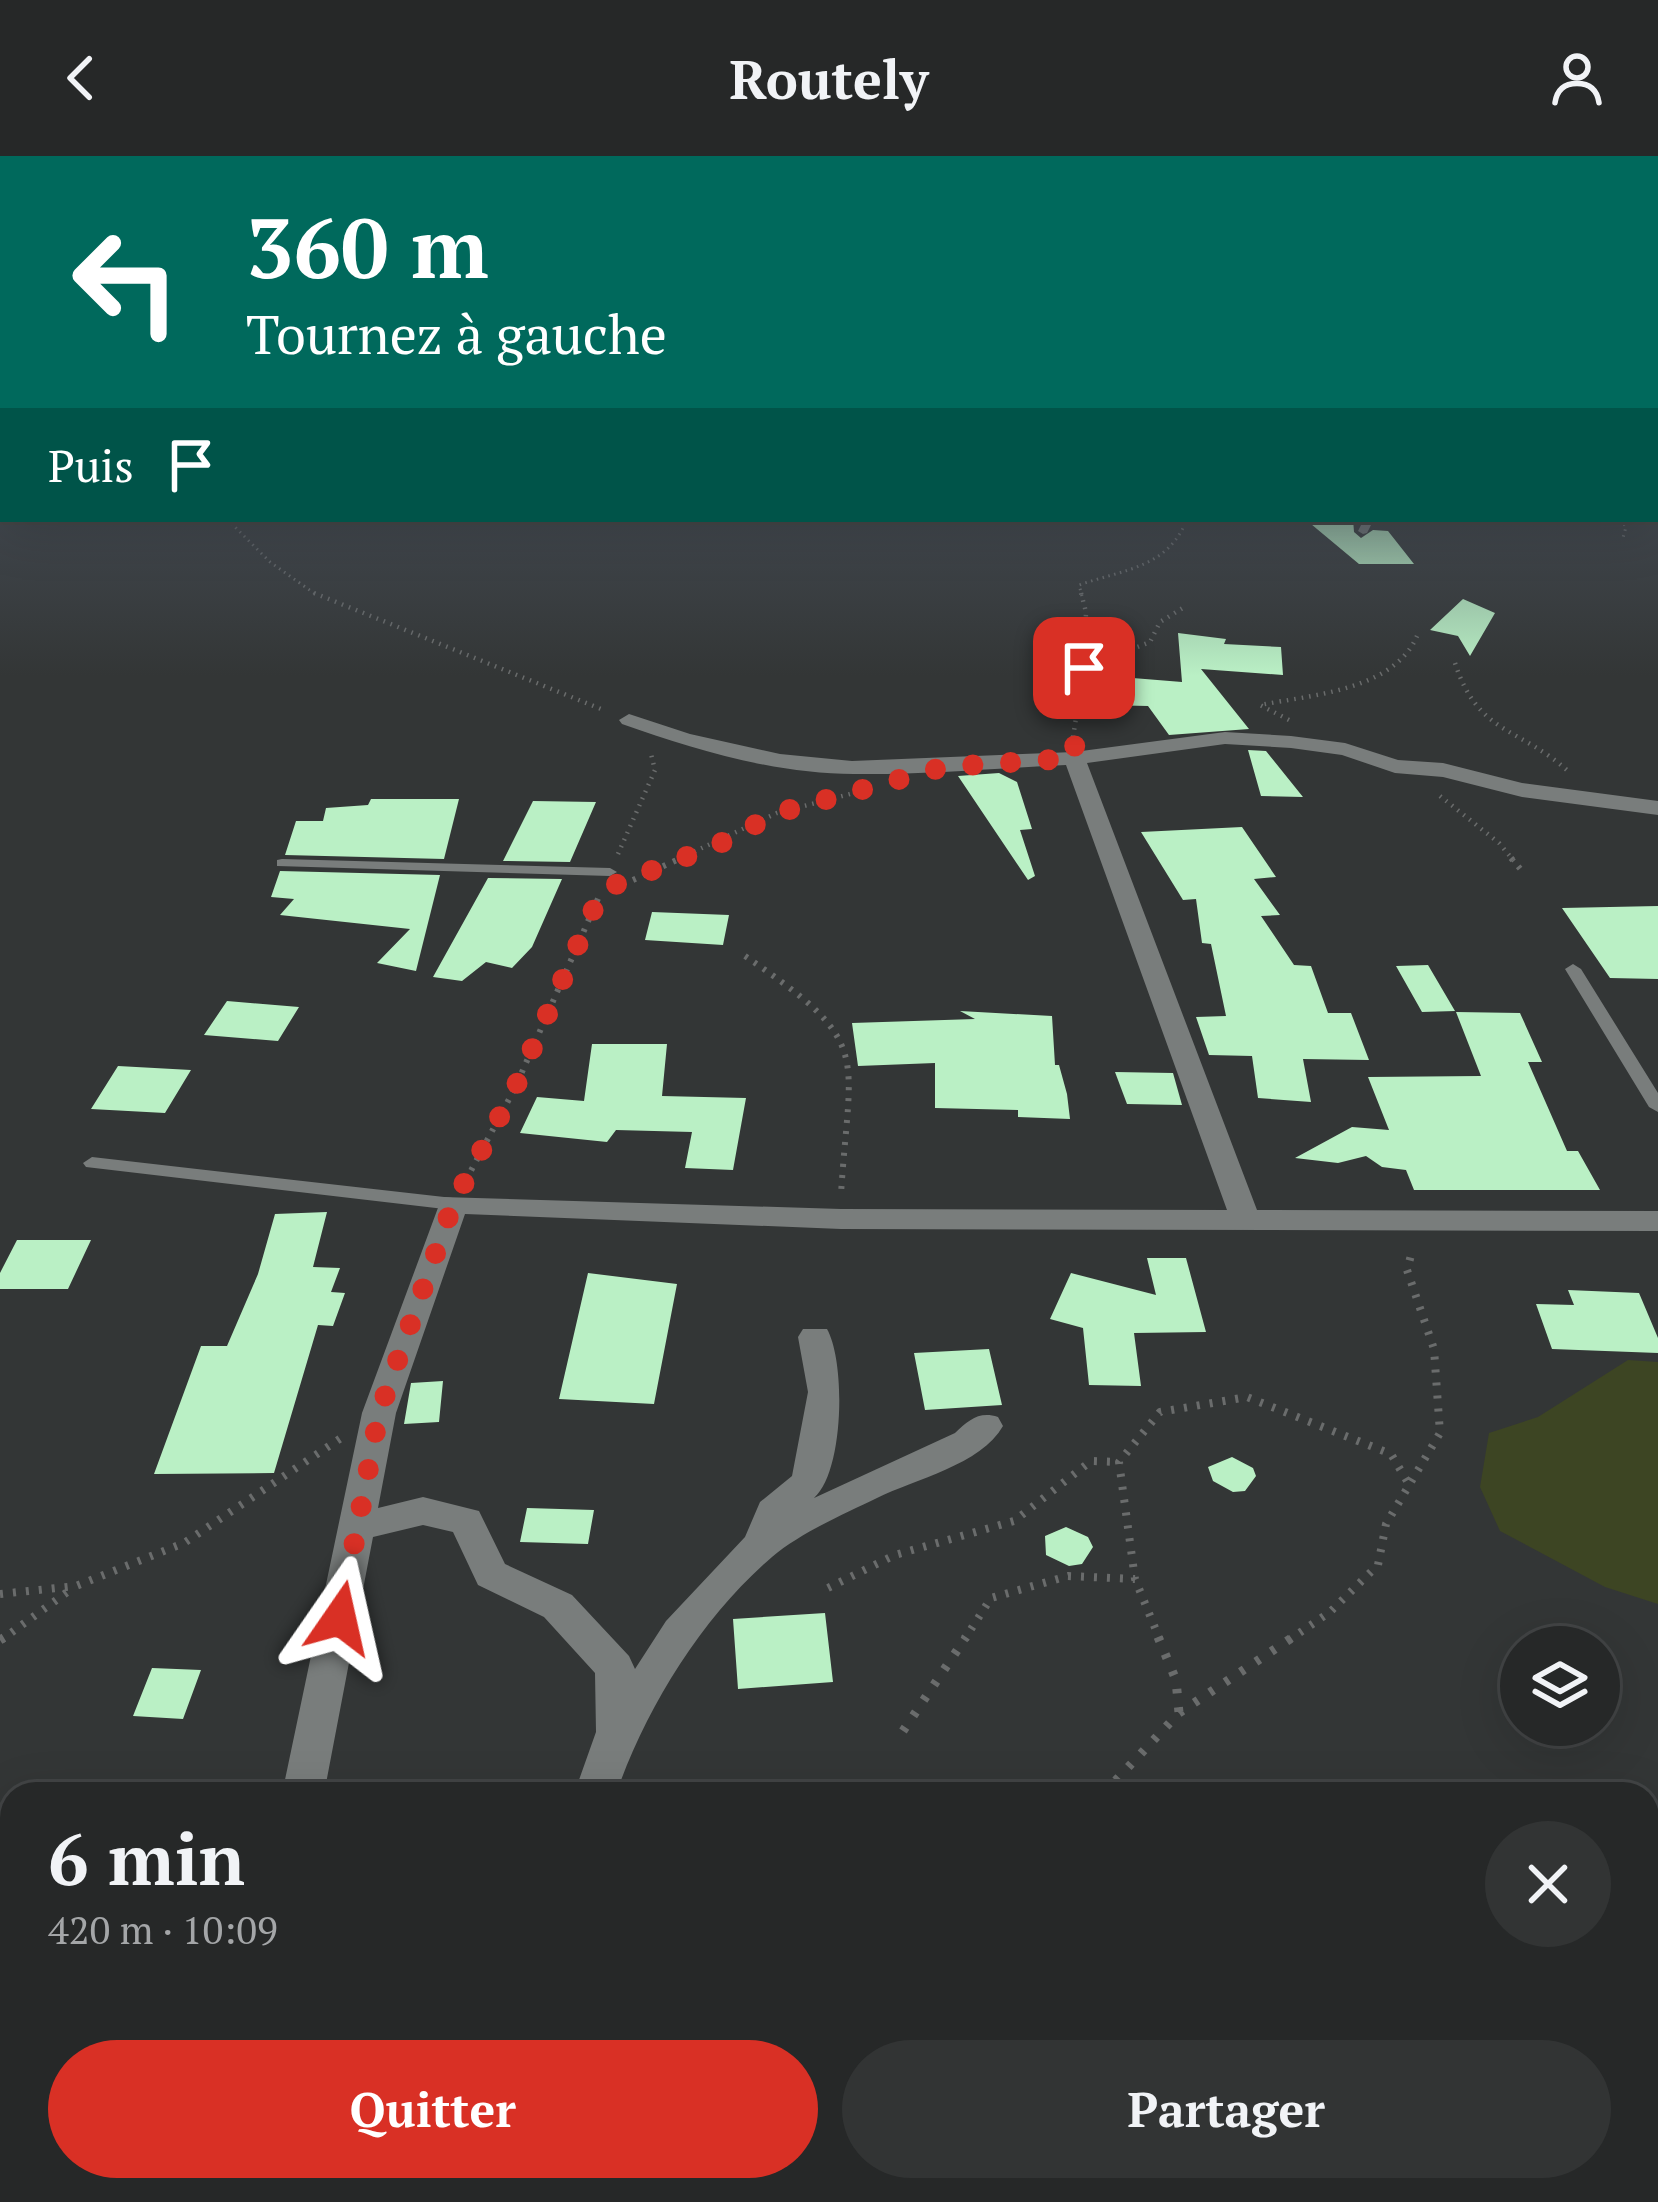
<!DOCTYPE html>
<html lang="fr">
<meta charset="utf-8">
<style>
:root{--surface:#262828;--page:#323434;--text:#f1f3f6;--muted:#a4a6a8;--line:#424445;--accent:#d93025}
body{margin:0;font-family:"PT Serif",serif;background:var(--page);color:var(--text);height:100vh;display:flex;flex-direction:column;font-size:45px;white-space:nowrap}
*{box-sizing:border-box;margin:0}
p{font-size:39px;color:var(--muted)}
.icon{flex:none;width:66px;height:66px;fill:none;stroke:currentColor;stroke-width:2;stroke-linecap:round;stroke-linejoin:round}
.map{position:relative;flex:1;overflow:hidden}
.sheet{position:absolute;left:0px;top:1626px;width:1659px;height:420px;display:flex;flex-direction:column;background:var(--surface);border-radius:36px 36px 0 0;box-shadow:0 12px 48px #0002,0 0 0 3px var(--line)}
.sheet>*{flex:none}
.top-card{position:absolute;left:0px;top:0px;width:1659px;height:366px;box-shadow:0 12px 48px #0002,0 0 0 3px var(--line);background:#00695c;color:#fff;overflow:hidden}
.tools{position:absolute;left:1500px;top:1470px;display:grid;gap:24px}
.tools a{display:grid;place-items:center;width:120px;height:120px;border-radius:50%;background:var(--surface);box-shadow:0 12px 48px #0002,0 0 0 3px var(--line);font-size:60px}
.pin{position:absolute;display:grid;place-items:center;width:102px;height:102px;color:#fff;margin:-51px;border-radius:24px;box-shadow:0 6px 18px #0006}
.me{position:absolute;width:132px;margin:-66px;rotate:11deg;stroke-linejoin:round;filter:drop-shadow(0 0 9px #0008)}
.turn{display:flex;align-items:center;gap:42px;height:252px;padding:0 48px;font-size:54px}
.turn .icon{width:156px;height:156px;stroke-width:2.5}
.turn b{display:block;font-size:84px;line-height:102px}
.then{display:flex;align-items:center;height:114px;padding:0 48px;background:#0003;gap:24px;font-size:45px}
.round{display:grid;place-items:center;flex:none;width:126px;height:126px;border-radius:63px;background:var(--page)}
.overview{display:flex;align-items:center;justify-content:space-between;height:204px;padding:0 48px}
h1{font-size:72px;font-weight:700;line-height:90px}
.action{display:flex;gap:24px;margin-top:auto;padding:24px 48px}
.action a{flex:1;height:138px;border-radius:72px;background:var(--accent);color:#fff;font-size:48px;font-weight:700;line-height:138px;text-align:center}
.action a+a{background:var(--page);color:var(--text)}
header{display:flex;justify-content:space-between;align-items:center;height:156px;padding:0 48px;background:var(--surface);font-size:54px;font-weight:700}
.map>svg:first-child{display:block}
.green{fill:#3d4523}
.building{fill:#baf0c5}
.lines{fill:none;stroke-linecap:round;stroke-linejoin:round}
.path-far4{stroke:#6a6c6c;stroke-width:3;stroke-dasharray:1.5 4.5;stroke-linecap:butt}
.path-far3{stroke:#6a6c6c;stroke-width:4.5;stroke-dasharray:1.5 6;stroke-linecap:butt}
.path-far2{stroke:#6a6c6c;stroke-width:6;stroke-dasharray:3 8;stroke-linecap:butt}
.path-far1{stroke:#6a6c6c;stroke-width:8;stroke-dasharray:3 10;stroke-linecap:butt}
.path{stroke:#6a6c6c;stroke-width:9;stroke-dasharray:4.5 14;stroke-linecap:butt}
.lane{fill:#797d7c;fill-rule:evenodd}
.street{fill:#797d7c;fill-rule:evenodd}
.secondary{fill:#797d7c;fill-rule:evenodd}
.route{stroke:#d93025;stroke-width:21;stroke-dasharray:0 37.8}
</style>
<header><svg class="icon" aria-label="back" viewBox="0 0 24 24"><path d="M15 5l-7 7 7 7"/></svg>Routely<svg class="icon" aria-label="person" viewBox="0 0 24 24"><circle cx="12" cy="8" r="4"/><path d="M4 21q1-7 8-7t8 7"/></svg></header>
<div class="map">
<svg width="1658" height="2046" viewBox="0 0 1658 2046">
<rect width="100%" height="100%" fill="#333636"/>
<path class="green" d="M1628,1204L1658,1206V1448L1605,1431L1500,1375L1480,1331L1489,1277L1538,1261Z"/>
<path class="building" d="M1305,363H1353L1354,376L1361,382L1373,374L1388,375L1414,408H1359Z
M1463,443L1495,457L1470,500L1458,480L1430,474Z
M1178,477L1226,483L1224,488L1281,491L1283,519L1201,513L1249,573L1169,579L1148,550L1103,549L1108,520L1182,526Z
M1248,594L1266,595L1303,641L1261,640Z
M999,617L1017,626L1032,673L1020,674L1035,720L1028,724L958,620Z
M371,643H459L444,703L285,699L296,665H323L326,652L368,649Z
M533,645L596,646L570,706L503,705Z
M1242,671L1276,721L1254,723L1280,759L1261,760L1294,809L1311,810L1328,857H1351L1369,904L1303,903L1311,946L1258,942L1252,900L1209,899L1196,861L1226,860L1211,788L1202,787L1196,743L1183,744L1141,676Z
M280,715L440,719L416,815L377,807L410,773L280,759L294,743L271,741Z
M488,722L562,723L532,791L512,812L486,806L462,825L433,821Z
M1658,750V823L1610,822L1562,752Z
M652,756L729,759L723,789L645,784Z
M1428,809L1455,855L1422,856L1396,810Z
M227,845L299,851L278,885L204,879Z
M960,855L1052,860L1055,909H1059L1067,938L1070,963L1018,961V954L935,952V907L858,910L852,867L975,863Z
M1456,856L1520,857L1542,906H1528L1567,995H1578L1600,1034H1414L1406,1014L1382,1011L1366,1000L1338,1007L1295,1002L1352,971L1389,974L1368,921L1481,920Z
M592,888H667L662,940L746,942L733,1014L685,1012L692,976L616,974L607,986L520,977L537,941L584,945Z
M118,910L191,914L165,957L91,953Z
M1115,916L1173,917L1182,949L1127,948Z
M327,1056L313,1111L340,1112L331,1136L345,1137L333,1170L318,1169L274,1317L154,1318L201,1190H227L258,1118L275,1058Z
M17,1084H91L68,1133H0V1117Z
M1147,1102H1186L1206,1176L1134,1177L1141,1230L1089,1229L1083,1172L1050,1163L1071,1117L1156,1139Z
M588,1117L677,1128L654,1248L559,1243Z
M1568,1134L1639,1137L1658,1182V1197L1552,1193L1536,1148L1574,1149Z
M989,1193L1002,1249L925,1254L914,1197Z
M443,1225L439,1266L404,1268L411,1227Z
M1232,1301L1253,1312L1256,1320L1245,1335L1233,1336L1213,1325L1208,1311Z
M527,1352L594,1354L588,1388L520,1386Z
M1066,1371L1088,1381L1093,1391L1082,1408L1069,1410L1046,1399L1045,1380Z
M825,1457L833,1526L738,1533L733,1463Z
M152,1512L201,1514L183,1563L133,1560Z"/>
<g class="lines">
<path class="path-far4" d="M227,363L270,406L318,440
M1621,363L1626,371L1623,382
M1082,440L1079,429C1125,413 1168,412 1187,363"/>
<path class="path-far3" d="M314,437L606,555
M1081,437L1086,456L1084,512
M1455,507C1478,579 1520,571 1569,616
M1289,564L1260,549C1312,539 1394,534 1417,480
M1073,581L1084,512L1150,486L1160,466L1186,450
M1440,640L1499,687L1514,705
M618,698L655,614L650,594
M674,705L777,657L854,637"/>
<path class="path-far2" d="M1511,702L1523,716
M633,724L681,702
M745,800C874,888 850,894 841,1038
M466,1024L515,932L600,738"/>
<path class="path-far1" d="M828,1432L895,1399L1014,1365L1091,1305L1119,1306
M0,1438L76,1430L184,1387L341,1282
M1,1484L73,1432
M964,1484L991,1442L1068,1420L1135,1423
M1160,1484L1135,1423L1119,1306L1160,1256L1247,1241L1391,1298L1407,1325
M1289,1484L1330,1456L1378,1409L1386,1368L1440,1277L1434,1193L1407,1114L1413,1092"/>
<path class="path" d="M1158,1481L1176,1524L1179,1557
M0,1484L5,1481
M903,1575L966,1481
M1103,1638L1179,1557L1293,1481
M1228,2034V2046"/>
<path class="lane" d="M1364,363H1374L1367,377L1363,378L1358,375Z
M282,703L610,712L617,716L610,720L277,710V704Z
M1573,808L1581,813L1658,937V956L1649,951L1565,813Z
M92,1001L453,1042L462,1048L453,1054L86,1011L83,1007Z"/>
<path class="street" d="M1656,301H1658V311H1656Z
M629,558L690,578L780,598L852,605L1074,596L1225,576L1291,580L1345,587L1398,604L1443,607L1522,627L1658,645V659L1522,641L1443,621L1395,617L1342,599L1291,592L1225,588L1087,607L1257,1054L1658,1055V1075L841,1073L465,1058L396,1257L378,1352L423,1341L479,1355L505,1408L572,1439L629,1500L635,1513L666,1465L745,1381L760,1346L792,1320L808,1236L798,1181L803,1173H827C846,1207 844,1316 814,1342L955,1277C969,1264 979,1255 998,1261L1003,1270C981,1309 915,1323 877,1342C844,1358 800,1377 772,1401C702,1461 646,1552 616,1638H574L596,1576L595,1517L544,1461L478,1429L453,1376L423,1369L373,1381L324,1638H282L362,1257L442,1041L841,1053L1227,1054L1066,609C996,612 925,619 854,618C776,618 695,594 622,568L619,564Z"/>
<path class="secondary" d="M1647,1667H1658V1707H1647Z
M0,1862H12V1908H0Z"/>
</g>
<linearGradient id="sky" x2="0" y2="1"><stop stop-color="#1c1e1e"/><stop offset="0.45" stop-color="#4a525d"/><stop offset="1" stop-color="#4a525d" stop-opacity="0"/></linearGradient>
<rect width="1658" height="520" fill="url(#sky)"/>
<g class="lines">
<path class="route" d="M340,1462L379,1257L453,1048L515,932L602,734L721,687L777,657L944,611L1074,602L1078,535L1084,512"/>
</g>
</svg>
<div class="tools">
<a><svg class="icon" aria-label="layers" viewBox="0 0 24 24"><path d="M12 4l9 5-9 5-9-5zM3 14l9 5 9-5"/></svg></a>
</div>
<div class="pin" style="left:1084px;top:512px;background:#d93025"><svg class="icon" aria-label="arrive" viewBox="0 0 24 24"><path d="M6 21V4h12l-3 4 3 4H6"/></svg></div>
<svg class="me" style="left:340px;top:1462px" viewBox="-20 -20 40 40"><path d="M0-17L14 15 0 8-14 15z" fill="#d93025" stroke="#fff" stroke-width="4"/></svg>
<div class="top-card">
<div class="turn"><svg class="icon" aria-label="left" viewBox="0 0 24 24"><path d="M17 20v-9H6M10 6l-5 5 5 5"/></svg><div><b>360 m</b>Tournez à gauche</div></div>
<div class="then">Puis<svg class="icon" aria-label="arrive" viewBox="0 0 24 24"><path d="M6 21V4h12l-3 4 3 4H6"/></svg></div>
</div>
<section class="sheet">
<div class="overview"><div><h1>6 min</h1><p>420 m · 10:09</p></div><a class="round"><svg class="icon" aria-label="close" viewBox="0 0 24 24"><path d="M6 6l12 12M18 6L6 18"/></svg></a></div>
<div class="action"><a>Quitter</a><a>Partager</a></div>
</section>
</div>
